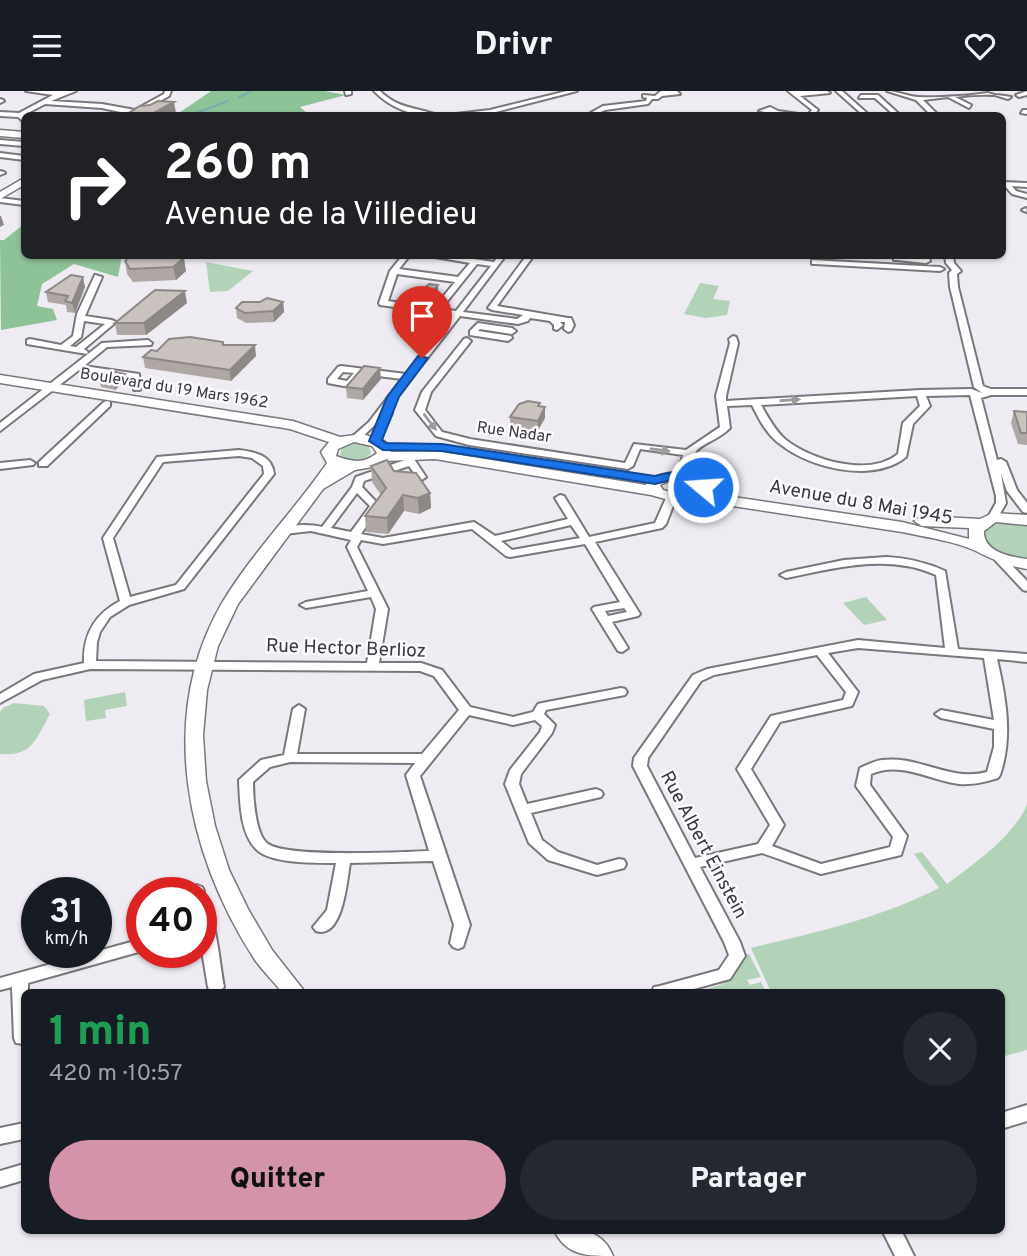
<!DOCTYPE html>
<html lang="fr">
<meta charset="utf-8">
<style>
:root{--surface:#171b24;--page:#242831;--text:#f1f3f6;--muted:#9ea1a6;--accent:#d393ab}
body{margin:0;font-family:Overpass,sans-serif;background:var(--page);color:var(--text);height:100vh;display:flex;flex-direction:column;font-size:26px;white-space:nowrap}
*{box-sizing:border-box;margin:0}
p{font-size:23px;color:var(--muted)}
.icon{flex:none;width:38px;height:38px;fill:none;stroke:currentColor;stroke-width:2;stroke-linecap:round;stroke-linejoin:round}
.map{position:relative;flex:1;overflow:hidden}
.side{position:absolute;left:21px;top:898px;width:984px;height:245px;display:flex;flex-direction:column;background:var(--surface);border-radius:10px;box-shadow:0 2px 5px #0004}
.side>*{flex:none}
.guide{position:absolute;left:21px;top:21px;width:985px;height:147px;border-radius:10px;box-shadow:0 2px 5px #0004;background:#202124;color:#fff;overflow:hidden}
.speed{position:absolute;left:21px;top:786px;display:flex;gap:14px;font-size:35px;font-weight:700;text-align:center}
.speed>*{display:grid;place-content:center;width:91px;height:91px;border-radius:50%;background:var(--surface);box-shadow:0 2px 5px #0004;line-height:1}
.speed small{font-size:18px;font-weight:400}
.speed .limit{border:10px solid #d22;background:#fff;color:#111}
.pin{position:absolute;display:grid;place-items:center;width:60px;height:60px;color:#fff;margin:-72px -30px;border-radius:50% 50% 50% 0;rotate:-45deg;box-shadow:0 0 7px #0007}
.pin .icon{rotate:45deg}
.me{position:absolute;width:77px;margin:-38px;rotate:288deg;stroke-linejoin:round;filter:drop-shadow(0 0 5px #0008)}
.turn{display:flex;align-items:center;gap:24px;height:147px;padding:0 28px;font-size:32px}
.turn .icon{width:91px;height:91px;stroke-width:2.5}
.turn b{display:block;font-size:49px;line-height:60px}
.round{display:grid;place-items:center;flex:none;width:74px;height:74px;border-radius:37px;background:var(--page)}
.head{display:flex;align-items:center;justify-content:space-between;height:119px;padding:0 28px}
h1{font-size:42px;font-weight:800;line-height:52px;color:#1e9e55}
.primary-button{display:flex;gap:14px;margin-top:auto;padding:14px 28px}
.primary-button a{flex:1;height:80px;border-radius:42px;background:var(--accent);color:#111;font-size:28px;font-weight:800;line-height:80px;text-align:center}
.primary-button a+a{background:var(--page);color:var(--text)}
header{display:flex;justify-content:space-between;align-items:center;height:91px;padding:0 28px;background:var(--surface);font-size:32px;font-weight:800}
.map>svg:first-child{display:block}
.green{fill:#b2d3b7}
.forest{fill:#8ec398}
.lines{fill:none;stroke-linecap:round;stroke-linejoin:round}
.stream{stroke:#74aeaf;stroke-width:2}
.street-casing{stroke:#7a777d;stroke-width:4}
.secondary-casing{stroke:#7a777d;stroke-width:3}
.street{fill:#fff;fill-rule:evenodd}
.secondary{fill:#fff;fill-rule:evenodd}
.wall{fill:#aea7a3}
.shaded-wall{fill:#8d8885}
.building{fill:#cac2be;stroke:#8d8885;stroke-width:2}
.oneway{fill:#9c9c9d}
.route{fill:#1a73e8;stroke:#114b97;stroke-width:2}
.labels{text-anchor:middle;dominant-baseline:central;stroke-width:5;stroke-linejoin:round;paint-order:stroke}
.far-street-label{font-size:16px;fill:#3a383b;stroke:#fcf9ff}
.street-label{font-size:19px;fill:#3a383b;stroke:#fcf9ff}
</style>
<header><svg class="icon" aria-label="menu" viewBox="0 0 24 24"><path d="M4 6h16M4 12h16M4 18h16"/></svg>Drivr<svg class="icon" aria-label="heart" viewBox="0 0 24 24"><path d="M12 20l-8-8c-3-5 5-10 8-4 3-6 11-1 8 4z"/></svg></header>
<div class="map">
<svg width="1027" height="1165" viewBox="0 0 1027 1165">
<rect width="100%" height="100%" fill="#efebf3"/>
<path class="green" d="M206,171L253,180L228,200L210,201Z
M700,192L719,195L713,208L730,210L727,224L706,227L684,223Z
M356,352L369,355L371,363C362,370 349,371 340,364L342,356Z
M1004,431L1027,434V468L996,460L984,448L987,437Z
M866,506L887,529L864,534L843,512Z
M125,601L127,615L105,619L106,627L86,630L84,609Z
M14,612L44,615L50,623C36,648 32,666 0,663V621L3,617Z
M1027,714V959L1001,966V901H771L751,857C817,841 878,828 939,797L914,763L922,761L947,793C975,772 1012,747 1027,714Z
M749,863L761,886L747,889L750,894L761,891L766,901H694C716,896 741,892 742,864Z"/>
<path class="forest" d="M211,0H325L346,4L300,16L307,22L299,24H176Z
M24,133V164L122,165L118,186L74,173L42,193L37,215L53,218L57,229L1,239L0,149H4Z"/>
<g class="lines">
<path class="stream" d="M239,6L252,0
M191,24L228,10"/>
<defs>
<path id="street" d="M26,0H76L51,10L102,13L135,19L164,3L165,0H171L169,5L134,24L102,17L45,13L24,24V31L18,26L0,25V21L19,22L53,4Z
M345,0H351V3L346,4Z
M374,0H380C398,18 416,16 437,24C414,26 390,17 374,0Z
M567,0H577L484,24H447L490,19Z
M661,0H677L680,3L662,5L658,8H652L648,13L605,19L594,24H587L603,15L646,10L647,7L643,6V4L655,5Z
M788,0H827L830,2L800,5L818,19L814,24H808L812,19Z
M836,0H842L869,24H863Z
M887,0C898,0 908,6 919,6C950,8 982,0 1011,6L1008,8L988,2L955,6L971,14L969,17L948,6L923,9L937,23L929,24L930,23L916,9Z
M1027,0V4L1019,6L1016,4Z
M861,4H878L900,24H894L875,7H859Z
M0,8L3,9L4,10L0,12Z
M770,16L778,20L805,24H790L759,20Z
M1023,19H1027V23L1021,22Z
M0,49L24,51V55L0,53Z
M0,62L24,65V69L0,66Z
M0,80L4,81L5,82L0,84Z
M1003,91L1027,92V96L1012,95L1016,100L1027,103V107L1012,103L1005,95H1003Z
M0,107L24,110V114L0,111Z
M1026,117L1027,121L1024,120L1022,119Z
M403,164H410L399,178L458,186L470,172L423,164H447L494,171L499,164H506L463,221L517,228L523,224L492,219L488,217L527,164H534L497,215L568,227H571L574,234L571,240L568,241L564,238L565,231H560L563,234L557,239L554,238V234L550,230L530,227L528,230L518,233L460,225L387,319L392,322L379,352L376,353L371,350L379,330L359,349H353V345L369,331L402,288L362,283L352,295L349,296L328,292V288L338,276L341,275L406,283L452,224L380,214L379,212L390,180ZM477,173L491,175L456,220L441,218ZM397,183L455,191L434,217L388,210ZM343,281L354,282L347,290L337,288Z
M893,164L921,167L920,164H928L930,170L926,172L897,169H894Z
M945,164H953L954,172L961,180L957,183L958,196L983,295L991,298H1027V304H991L981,307L997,369L1001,368L1006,371L1017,399L1027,412V422L1023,421L1007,400L1001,383L1006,412L997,428L993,429L988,426L996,412V405L970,304L926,305L930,315L913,333L906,366C874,392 811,378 780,353C767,344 759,328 752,314L727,315L730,337C708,358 688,349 691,388L686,391L681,388L680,376L683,364L640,358L633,375L628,378L469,354L436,345L415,319L422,301L464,248L467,247L471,250L431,301L425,319L442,341L470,348L625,372L634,353L686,359L720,336L716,305L730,252L729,248L733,245L736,246L738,252L726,305V310L920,299L971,298L982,302L974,296L950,196L949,182L952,179L946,172ZM917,305L920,315L903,332L898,363C870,386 813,370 786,349C775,340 768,326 761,314Z
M812,169L940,176L944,178L940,180L815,173H812Z
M95,184L102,186L85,225L112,229L116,231L84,258L88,261L87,263L27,253V249L30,248L61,254L73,245L77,223ZM84,230L105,233L76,256L70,255L81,246Z
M478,232L512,237L516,240L512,243L480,238L478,240L511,245L512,247L508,250L470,244V240Z
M148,249L152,252L151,254L107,256L84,275L139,283L140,299H134L132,287L79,279L0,340V332L102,252Z
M107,310L110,311V315L47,375H39V371L104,311Z
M239,359C255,361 272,364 274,383L184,498L129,514L110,526L100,541L97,551L96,570L367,572L376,518L371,506L306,517L300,514L306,511L368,500L347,456L351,449L311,440L284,443L279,440C290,433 309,433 322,436L352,396L356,386L405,369L402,364L404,362H410L426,386L414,394L400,391V387L412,388L416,385L409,375L364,390L362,396L380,415L361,443L383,447L474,431L495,445L568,428L555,407L560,404L564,405L589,446L655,432L667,405H675L676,407L666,433L662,437L595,451L640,523L638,525L612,531L628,557L622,561L618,560L592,518L594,516L620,511L585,453L510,466L506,465L472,438L383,453L361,449L357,456L388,518L379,572H421L442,579L470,616L513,626L533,621L538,613L542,612L621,597L625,598L627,601L625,604L546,619L544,623L555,634L552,642L521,683L519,693L527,713L596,698L601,700L603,703L601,706L531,722L542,749L558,761L597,774L619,768L624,769L626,773L624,777L597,784L548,769L529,752L505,693L510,679L540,641L542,635L535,629L513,634L469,624L420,685L470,834L463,856L458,858L453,856L450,852L454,834L433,770L350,772C347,789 343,849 316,840L313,836L327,819L336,772C315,772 270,773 256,758C240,742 240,710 239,689L261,669L284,664L293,618L299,614L305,618L297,663H422L459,619L434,585L420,580L90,578L42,589L0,612V603L34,583L84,572C83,543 95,523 120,510L103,447L157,366ZM239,365L252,367L263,375L264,383L176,494L130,506L113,447L163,371ZM357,402L370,415L351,441L331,437ZM571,434L580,447L512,459L501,450ZM624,517L627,521L608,525L605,520ZM290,671L415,672L406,684L429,760C400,761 288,767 268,753C255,744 253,705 253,691L270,676Z
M30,369L35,372L33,374L0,378V372Z
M999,464L1003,465L1027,490V500L1023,499L995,469L994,467Z
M886,466C907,467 925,471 945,480L958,558L1027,563V571L997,568C1006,607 1013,646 1000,684L998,687C985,691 973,694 959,693C928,689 902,670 871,683L870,694L907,745L901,764L821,783L762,762L700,776L740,851L745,865L730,888L683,901H652L654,896L660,895L719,879L729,864L724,851L633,675L634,667L693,584L707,578L858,549L945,557L936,484C888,462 835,477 786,487L780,484L786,481L844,469ZM858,557L984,567L994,629L941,619L935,623L941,627L994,638V656L987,681C950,691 918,664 882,669C874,670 867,674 860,677L856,695L893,746L890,756L821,773L772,755L784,734L751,678L780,631L852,615L858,601L828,562ZM817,564L846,601L843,609L771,625L737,678L770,734L758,753L695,767L647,675L648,667L701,590L714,584Z
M197,794L202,796L204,800L202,806L201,802H190L192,796Z
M201,812L206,814C218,838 219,870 224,896L219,901H210L208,896L201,854Z
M142,848V860L28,892V901H24V953L16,952L14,947L12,896L0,899V887Z
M1027,1014V1030L1001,1038V1022Z
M24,1032V1048L0,1053V1037Z
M24,1073V1089L0,1096V1080Z
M882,1139H901L914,1165H895Z"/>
<path id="secondary" d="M0,39L24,41V47L0,45Z
M24,87V94L0,108V101Z
M0,284L293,330L340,346L362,343L382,349L388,353L391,361L435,360L646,394L647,389C664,381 682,377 698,391L699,401L902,431L969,448V437L922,435L914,430L922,425L980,428L993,422L1027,424V434L996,431L984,440C983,461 1010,466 1027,468V478C1008,475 993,469 976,460C954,450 926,446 902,441L687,408L676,411L651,404L435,368L384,370L378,375L355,379L323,398L238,513L218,555L207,599L203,644L206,690L215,735L229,779L248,818L272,859L305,901H282C273,890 263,880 255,869C187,764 156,626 222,512C252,462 294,420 327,372L321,361L329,351L290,338L0,292ZM354,351L372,355L377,362C364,373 352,371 336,365L338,358ZM669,390L682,392L685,399L675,402L663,399L660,394Z
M554,1139C580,1139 602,1137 613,1165C588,1165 566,1165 554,1139Z"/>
</defs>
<use href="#street" class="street-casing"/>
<use href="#secondary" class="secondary-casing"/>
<use href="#street" class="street"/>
<use href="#secondary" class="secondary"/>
</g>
<path class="wall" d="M181,164L186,180L176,189L133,191L127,183L125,170Z
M85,196L75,222L67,221L66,214L48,211L46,201Z
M422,200L438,204L432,212L422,211Z
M283,211L284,221L274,231L246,232L237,227L236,217Z
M187,212L146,244H117L115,232Z
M223,254L256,265L231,290L145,277L143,266L157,260Z
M125,283L126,289L115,299L101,296L99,290Z
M381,288L363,309L347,307L346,296Z
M540,315L545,316V327L537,341L510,337V326Z
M1014,320L1027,321V354L1018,353L1011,332Z
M371,375L430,402L431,417L419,423L404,420L388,443L366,441L365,425L381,404L372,391Z"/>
<path class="shaded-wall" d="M174,11L176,22L172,24H150Z
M0,125H1L4,134L0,136Z
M184,167L186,180L176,189L173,176Z
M83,186L85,196L75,222L72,212Z
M438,194V204L432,212V202Z
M185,200L187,212L146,244L144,232Z
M283,211L284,221L274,231L273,220Z
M255,254L256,265L231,290L230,279Z
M380,277L381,288L363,309V298Z
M125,283L126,289L115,299L114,292Z
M545,316V327L537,341L538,330Z
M430,402L431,417L419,423L418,407Z
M403,404L404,420L388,443L387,427Z"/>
<path class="building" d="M158,10L174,11L150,24L127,23L140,15L150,14Z
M132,164H181L184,167L173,176L130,178L125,170Z
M71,184L83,186L72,212L65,210L68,205L46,201Z
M429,193L438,194L432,202L422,200Z
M155,199L185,200L144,232H115Z
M267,207L283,211L273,220L245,222L236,217L242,211H260Z
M190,246L223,251V254H255L230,279L143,266L151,259L157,260L169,248Z
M364,275L380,277L363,298L346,296Z
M111,280L125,283L114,292L99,290Z
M528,310L540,312L538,315L545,316L538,330L510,326L519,313Z
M1014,320L1027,321V342H1021Z
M387,369L394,380L416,382L430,402L418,407L403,404L387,427L365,425L386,397L371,375Z"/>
<defs><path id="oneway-solid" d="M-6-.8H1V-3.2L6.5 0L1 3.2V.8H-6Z" transform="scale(1.75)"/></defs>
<g class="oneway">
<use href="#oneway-solid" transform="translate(790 309) rotate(-4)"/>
<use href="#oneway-solid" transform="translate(430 331) rotate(52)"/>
<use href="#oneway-solid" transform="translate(660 359) rotate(8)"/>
</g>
<path class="route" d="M418,265L428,267L399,306L382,349L386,352L442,353L655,385L673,381L709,396L703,400L672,389L655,393L442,360L383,359L369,350L387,306Z"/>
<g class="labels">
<g class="far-street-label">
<text transform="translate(174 298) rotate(9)">Boulevard du 19 Mars 1962</text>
<text transform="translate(514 342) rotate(8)">Rue Nadar</text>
</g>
<g class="street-label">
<text transform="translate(861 412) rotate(10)">Avenue du 8 Mai 1945</text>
<text transform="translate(346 558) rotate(2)">Rue Hector Berlioz</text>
<text transform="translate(703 754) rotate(62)">Rue Albert Einstein</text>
</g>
</g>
</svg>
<div class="speed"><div>31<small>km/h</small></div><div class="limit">40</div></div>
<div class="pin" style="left:422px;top:267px;background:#d93025"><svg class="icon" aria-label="arrive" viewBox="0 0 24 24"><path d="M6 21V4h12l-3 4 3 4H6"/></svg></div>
<svg class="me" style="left:703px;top:396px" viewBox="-20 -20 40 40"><circle r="17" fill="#1a73e8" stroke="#fff" stroke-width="3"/><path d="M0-11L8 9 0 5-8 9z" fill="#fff"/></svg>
<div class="guide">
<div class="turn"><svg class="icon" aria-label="right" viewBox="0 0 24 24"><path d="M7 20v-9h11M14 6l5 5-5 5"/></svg><div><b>260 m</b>Avenue de la Villedieu</div></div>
</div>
<section class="side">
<div class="head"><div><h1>1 min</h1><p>420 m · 10:57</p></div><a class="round"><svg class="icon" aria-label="close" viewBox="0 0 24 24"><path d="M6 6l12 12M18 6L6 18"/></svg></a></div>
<div class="primary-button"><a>Quitter</a><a>Partager</a></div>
</section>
</div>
